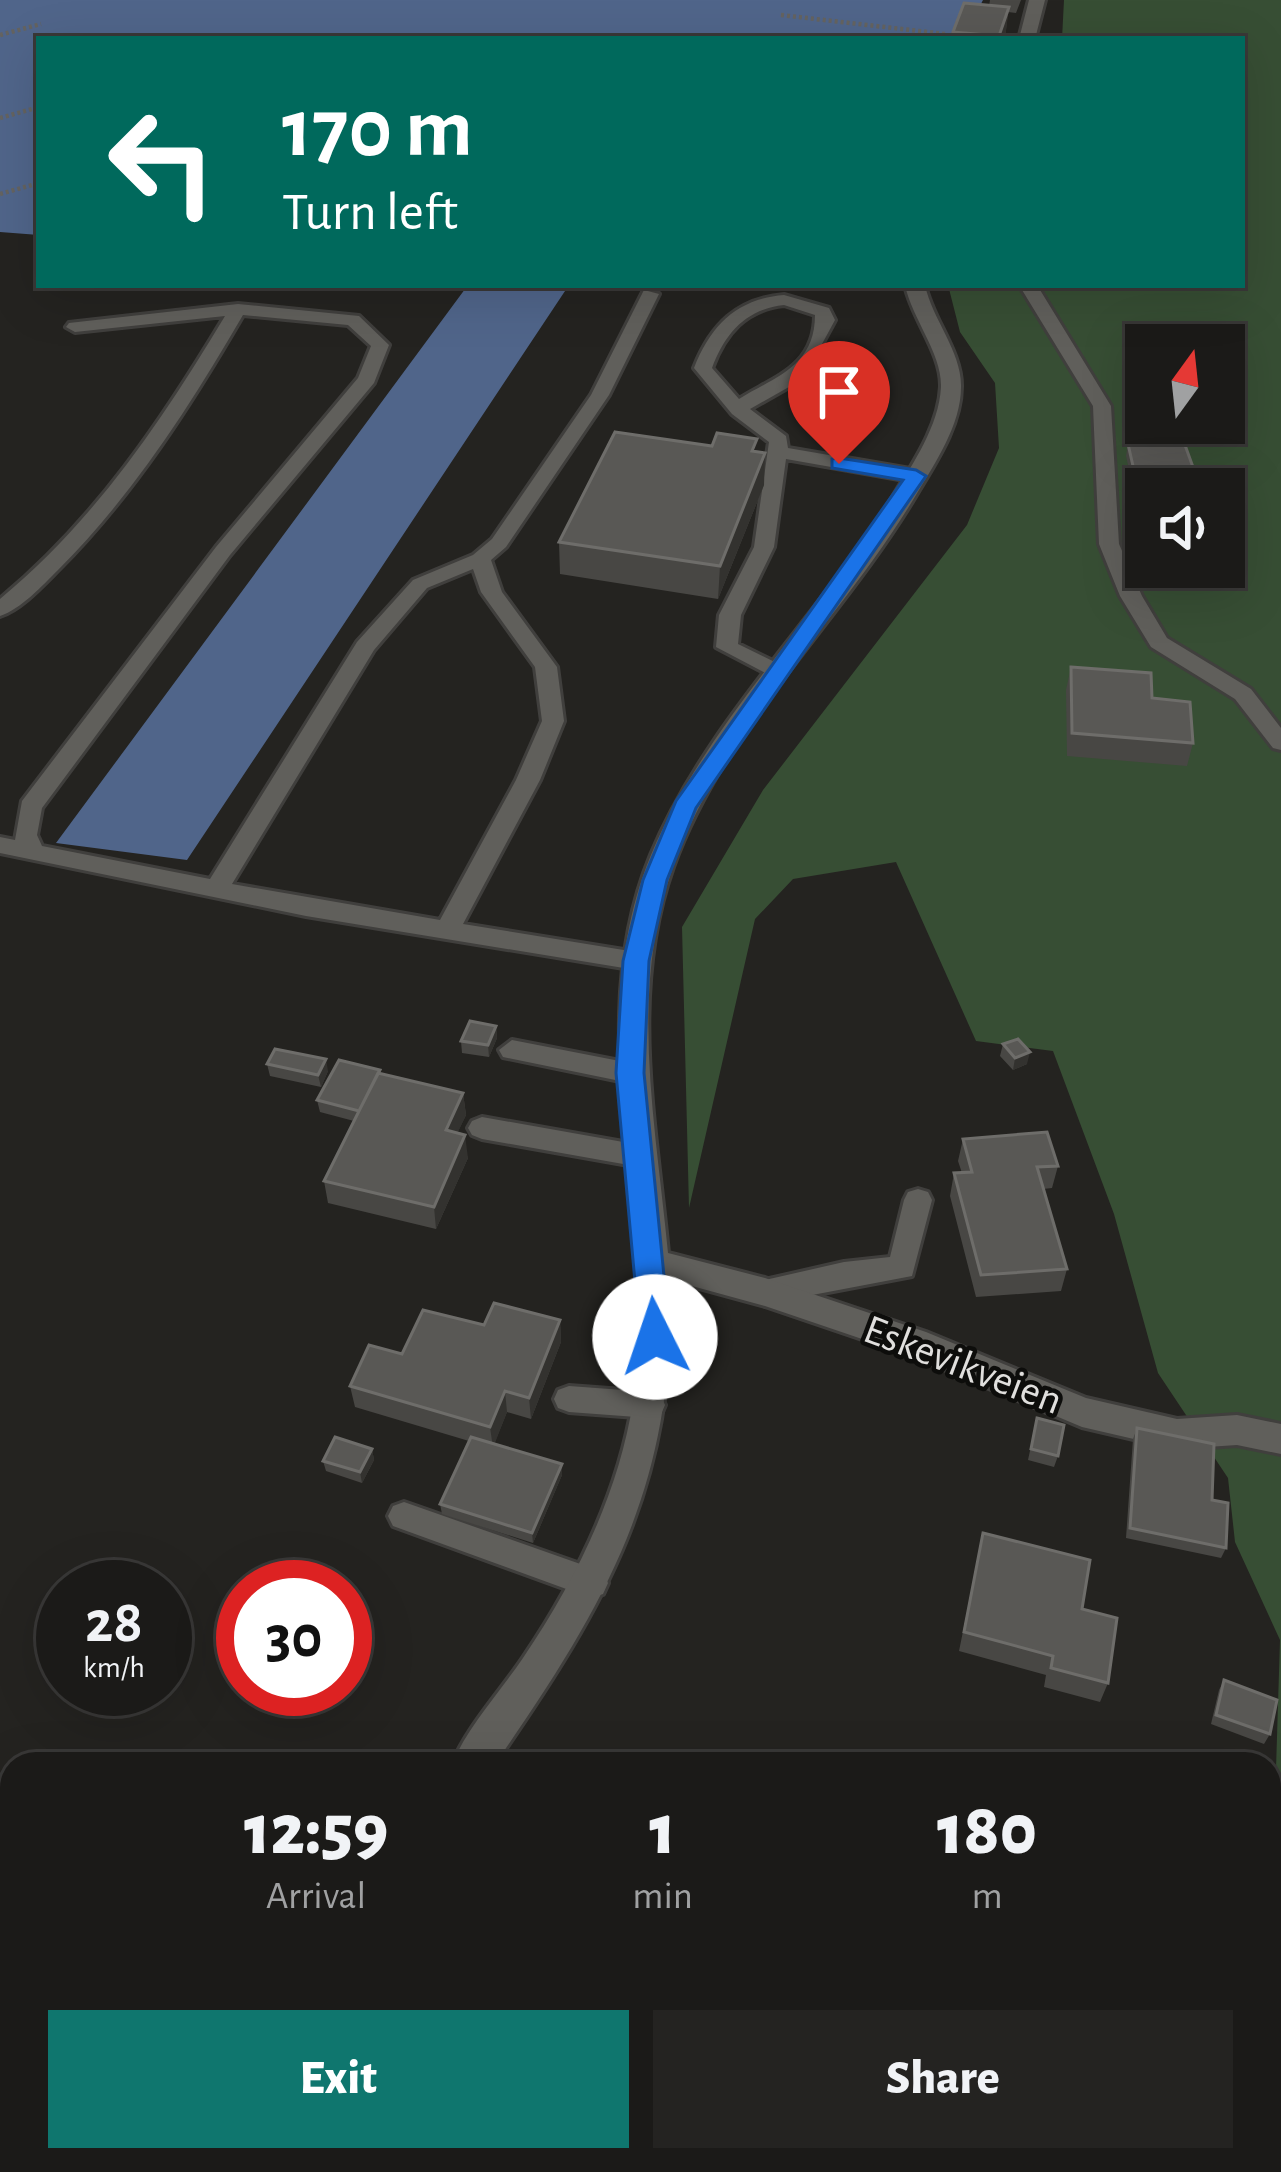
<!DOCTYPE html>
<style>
:root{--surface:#1b1a18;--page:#242321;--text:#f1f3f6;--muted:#a0a1a2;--line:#393837;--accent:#0f766e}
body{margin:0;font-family:"Alegreya Sans",sans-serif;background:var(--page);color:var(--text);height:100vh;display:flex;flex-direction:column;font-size:45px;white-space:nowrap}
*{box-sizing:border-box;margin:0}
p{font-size:39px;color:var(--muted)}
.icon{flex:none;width:66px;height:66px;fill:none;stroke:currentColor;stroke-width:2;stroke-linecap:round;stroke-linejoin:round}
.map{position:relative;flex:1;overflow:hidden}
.sheet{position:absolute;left:0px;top:1752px;width:1281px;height:420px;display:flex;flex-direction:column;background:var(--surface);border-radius:36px 36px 0 0;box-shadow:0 12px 48px #0002,0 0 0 3px var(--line)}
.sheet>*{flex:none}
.hud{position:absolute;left:36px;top:36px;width:1209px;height:252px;border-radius:0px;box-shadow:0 12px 48px #0002,0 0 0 3px var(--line);background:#00695c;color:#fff;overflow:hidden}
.needle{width:78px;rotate:15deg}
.buttons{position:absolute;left:1125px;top:324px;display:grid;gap:24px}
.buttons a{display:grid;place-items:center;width:120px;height:120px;border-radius:0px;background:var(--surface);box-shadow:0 12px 48px #0002,0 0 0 3px var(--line);font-size:60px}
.speed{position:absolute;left:36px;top:1560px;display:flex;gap:24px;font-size:60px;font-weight:700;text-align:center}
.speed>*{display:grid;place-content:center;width:156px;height:156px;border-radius:50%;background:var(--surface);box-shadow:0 12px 48px #0002,0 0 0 3px var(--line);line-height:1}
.speed small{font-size:30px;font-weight:400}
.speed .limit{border:18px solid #d22;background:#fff;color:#111}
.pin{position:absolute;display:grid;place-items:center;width:102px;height:102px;color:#fff;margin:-123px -51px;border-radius:50% 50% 50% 0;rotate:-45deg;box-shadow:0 0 12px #0007}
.pin .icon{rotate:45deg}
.me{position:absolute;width:132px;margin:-66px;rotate:356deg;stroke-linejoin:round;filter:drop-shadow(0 0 9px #0008)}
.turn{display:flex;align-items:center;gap:42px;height:252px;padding:0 48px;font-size:54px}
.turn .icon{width:156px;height:156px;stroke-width:2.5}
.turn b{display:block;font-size:84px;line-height:102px}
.eta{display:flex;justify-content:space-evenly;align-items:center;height:204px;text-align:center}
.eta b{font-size:72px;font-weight:800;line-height:84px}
.cta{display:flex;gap:24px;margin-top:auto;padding:24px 48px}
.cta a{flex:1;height:138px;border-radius:0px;background:var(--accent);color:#fff;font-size:48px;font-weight:800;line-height:138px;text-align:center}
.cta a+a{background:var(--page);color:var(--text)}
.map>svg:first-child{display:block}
.green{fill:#374e34;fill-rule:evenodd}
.water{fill:#50658a}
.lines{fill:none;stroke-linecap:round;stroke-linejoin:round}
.lane-casing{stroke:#403f3d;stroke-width:6}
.street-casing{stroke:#403f3d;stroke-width:6}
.path{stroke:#646360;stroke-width:4.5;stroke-dasharray:3 3;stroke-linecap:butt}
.lane{fill:#605f5b;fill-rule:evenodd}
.street{fill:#605f5b;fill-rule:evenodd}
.wall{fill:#484744}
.shaded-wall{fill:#33322f}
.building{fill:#595855;stroke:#6e6d6a;stroke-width:3}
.route{fill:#1a73e8;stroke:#114b97;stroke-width:3}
.labels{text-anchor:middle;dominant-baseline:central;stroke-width:9;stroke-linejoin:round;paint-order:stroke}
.street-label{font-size:42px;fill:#e0dfdd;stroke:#0d0d0b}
</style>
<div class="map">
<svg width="1281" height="2172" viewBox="0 0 1281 2172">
<rect width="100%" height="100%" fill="#242320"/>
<path class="green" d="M1064,0H1281V1813L1276,1769L1280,1640L1235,1542L1228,1478L1158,1373L1114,1214L1053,1051L976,1041L896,862L793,879L755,919L689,1208L682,927L763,790L967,525L999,448L995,383L960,332L948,285H1242V39H1062ZM1146,345H1224V423H1146ZM1146,489H1224V567H1146Z"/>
<path class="water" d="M0,0H983L966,33L952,32L949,39H39V235L0,232Z
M468,285H569L187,860L56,843Z"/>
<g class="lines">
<defs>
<path id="lane" d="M1019,285H1037L1111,406L1119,544L1142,596L1167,638L1251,689L1281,728V750L1273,748L1235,699L1151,647L1120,596L1099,544L1093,406Z
M644,290L659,294L609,395L506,547L491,560L502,592L557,667L564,721L540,780L463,924L636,952L649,961L645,967L636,970L306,916L0,853V837L15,840L22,801L216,547L358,378L371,346L348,325L243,315C190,406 133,495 58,570C42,586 21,609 0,616V599C95,520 162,421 225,316L75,332L66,327L69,323L238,304L359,316L389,345L374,383L230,555L42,808L37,835L42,846L210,879L357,642L413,580L473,555L492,539L591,395ZM473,569L481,592L535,667L542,721L516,780L440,920L232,884L374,650L427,588Z
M784,295L829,308L835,320L803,379L750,409L786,436L788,448L916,470L926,476L916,482L786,459L774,547L741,615L738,644L785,667L788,672L777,679L716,647L719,615L754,547L769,442L732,414L694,368C711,325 737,299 784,295ZM784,305L815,315C815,367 774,377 739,399L712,368C725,333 746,309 784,305Z
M512,1040L630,1063L643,1073L630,1083L503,1057L499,1050Z
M482,1117L640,1145L650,1148L654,1156L650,1164L640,1167L482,1139L472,1135L468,1128L472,1121Z
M918,1189L928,1192L932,1200L912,1276L765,1304L755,1301L750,1292L755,1283L765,1280L844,1262L890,1257L904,1200L908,1192Z
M569,1386L650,1392L661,1396L665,1405L661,1414L650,1418L569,1412L558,1408L554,1399L558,1390Z
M404,1502L603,1572L608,1583L603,1594L591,1598L393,1526L388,1516L393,1506Z
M1279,2075L1281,2114L1269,2117V2077Z
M663,2160H735L740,2172H668Z"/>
<path id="street" d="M1029,0H1045L1035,39H1019Z
M905,285H925C932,319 962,352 961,387C961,425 935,463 916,495C841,621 723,727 673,867C628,993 656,1124 668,1253L765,1278L926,1332L1086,1398L1177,1419L1237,1415L1281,1424V1454L1237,1445L1177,1449L1082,1427L915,1357L765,1306L670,1280C676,1484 608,1601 495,1764H452C468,1726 500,1692 523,1658C575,1581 618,1496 633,1402C662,1220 577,1034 651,855C707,720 819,618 894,495C913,463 939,426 941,387C942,353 912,319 905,285Z
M144,2160H191L186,2172H139Z"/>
</defs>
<use href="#lane" class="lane-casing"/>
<use href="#street" class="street-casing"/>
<path class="path" d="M781,15L945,34
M0,35L41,24
M0,118L39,107
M0,194L39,183"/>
<use href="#lane" class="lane"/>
<use href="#street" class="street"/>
</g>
<path class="wall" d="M990,0H1021L1016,13L1008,12L1005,39H952L953,32L989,6Z
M1127,408L1198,481L1196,489H1146V491H1134L1126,456L1128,444H1130L1125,420Z
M712,446L756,452L764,485L718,599L560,574L559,542Z
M1071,667L1152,698L1193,743L1187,766L1067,756L1066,690Z
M496,1026L497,1038L489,1057L462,1053L461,1041Z
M1003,1044L1027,1064L1013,1070L1000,1056Z
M267,1064L328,1071L321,1087L270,1076Z
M380,1070L381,1074L463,1093L466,1115L457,1133L468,1158L436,1229L328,1203L324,1181L354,1121L320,1112L317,1100Z
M963,1139L1058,1166L1052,1188L1043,1189L1067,1269L1061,1291L976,1297L950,1196L954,1173H962L958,1161Z
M560,1320L561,1342L531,1419L507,1412L494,1444L562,1475L533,1543L442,1514L440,1504L469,1441L355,1407L350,1386L402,1354L484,1325Z
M1037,1418L1058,1456L1054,1467L1028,1460Z
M1137,1428L1212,1500L1226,1548L1221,1558L1126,1538L1133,1439Z
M372,1449L374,1460L362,1483L326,1471L323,1461Z
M983,1533L1082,1609L1108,1683L1100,1702L1044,1687L1046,1675L959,1651Z
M1224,1680L1270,1734L1264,1744L1211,1724L1219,1690Z
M1271,2028L1281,2030V2070L1269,2068V2030Z
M1256,2160H1269L1281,2172H1257Z"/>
<path class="shaded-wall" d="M1009,7L1005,39H999V36Z
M765,453L764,485L718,599L720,566Z
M496,1026L497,1038L489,1057L488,1045Z
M1030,1052L1027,1064L1013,1070L1015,1058Z
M326,1059L328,1071L321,1087L318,1075Z
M463,1093L466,1115L448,1153L446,1130Z
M465,1135L468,1158L436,1229L434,1207Z
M560,1320L561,1342L531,1419L529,1398Z
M505,1391L507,1412L493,1448L490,1427Z
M372,1449L374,1460L362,1483L360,1472Z
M562,1464V1475L533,1543L532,1533Z"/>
<path class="building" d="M964,3L1009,7L999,36L953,32Z
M1127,408H1146V423H1177L1198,481L1136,479L1128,444L1154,445L1153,441L1134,438Z
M615,432L712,446L717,433L757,439L752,451L765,453L720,566L559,542Z
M1071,667L1151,673L1152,698L1190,702L1193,743L1072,733Z
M470,1021L496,1026L488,1045L461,1041Z
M1018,1039L1030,1052L1015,1058L1003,1044Z
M275,1049L326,1059L318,1075L267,1064Z
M339,1060L380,1070L359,1111L317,1100Z
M378,1073L463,1093L446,1130L465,1135L434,1207L324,1181Z
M1047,1132L1058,1166L1037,1167L1067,1269L981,1275L954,1173L972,1172L963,1139Z
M494,1303L560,1320L529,1398L505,1391L490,1427L350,1386L369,1345L402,1354L423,1310L484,1325Z
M1037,1418L1064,1425L1058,1456L1031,1449Z
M1137,1428L1214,1444L1212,1500L1228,1503L1226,1548L1130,1528Z
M335,1437L372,1449L360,1472L323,1461Z
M471,1437L562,1464L532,1533L440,1504Z
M983,1533L1090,1560L1082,1609L1117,1618L1108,1683L1051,1668L1053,1656L964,1632Z
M1224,1680L1277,1700L1270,1734L1216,1715Z
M1271,2028L1281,2030V2061L1271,2060Z
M1269,2123L1281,2125V2172H1264L1263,2160H1269Z"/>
<path class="route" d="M839,458L916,470L926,476L696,808L667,880L649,961L644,1073L670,1337L666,1346L655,1350L644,1346L640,1337L616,1073L623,961L643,880L676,801L903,480L832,468V459Z"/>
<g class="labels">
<g class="street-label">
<text transform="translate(963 1365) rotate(21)">Eskevikveien</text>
</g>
</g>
</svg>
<div class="buttons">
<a><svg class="needle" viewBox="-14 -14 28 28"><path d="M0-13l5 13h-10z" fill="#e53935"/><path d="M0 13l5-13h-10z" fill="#a0a1a2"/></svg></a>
<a><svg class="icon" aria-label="sound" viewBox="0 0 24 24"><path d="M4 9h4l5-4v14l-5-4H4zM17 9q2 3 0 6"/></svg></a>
</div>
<div class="speed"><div>28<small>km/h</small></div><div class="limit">30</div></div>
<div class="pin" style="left:839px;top:464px;background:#d93025"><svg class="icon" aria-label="arrive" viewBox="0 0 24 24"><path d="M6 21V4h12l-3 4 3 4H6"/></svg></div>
<svg class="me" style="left:655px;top:1337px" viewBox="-20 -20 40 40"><circle r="19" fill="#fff"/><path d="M0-13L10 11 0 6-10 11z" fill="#1a73e8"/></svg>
<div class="hud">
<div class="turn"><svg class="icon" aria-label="left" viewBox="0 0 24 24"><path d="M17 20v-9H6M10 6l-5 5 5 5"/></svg><div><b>170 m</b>Turn left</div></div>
</div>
<section class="sheet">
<div class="eta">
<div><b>12:59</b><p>Arrival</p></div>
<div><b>1</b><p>min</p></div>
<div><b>180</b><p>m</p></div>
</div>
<div class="cta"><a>Exit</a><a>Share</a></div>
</section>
</div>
